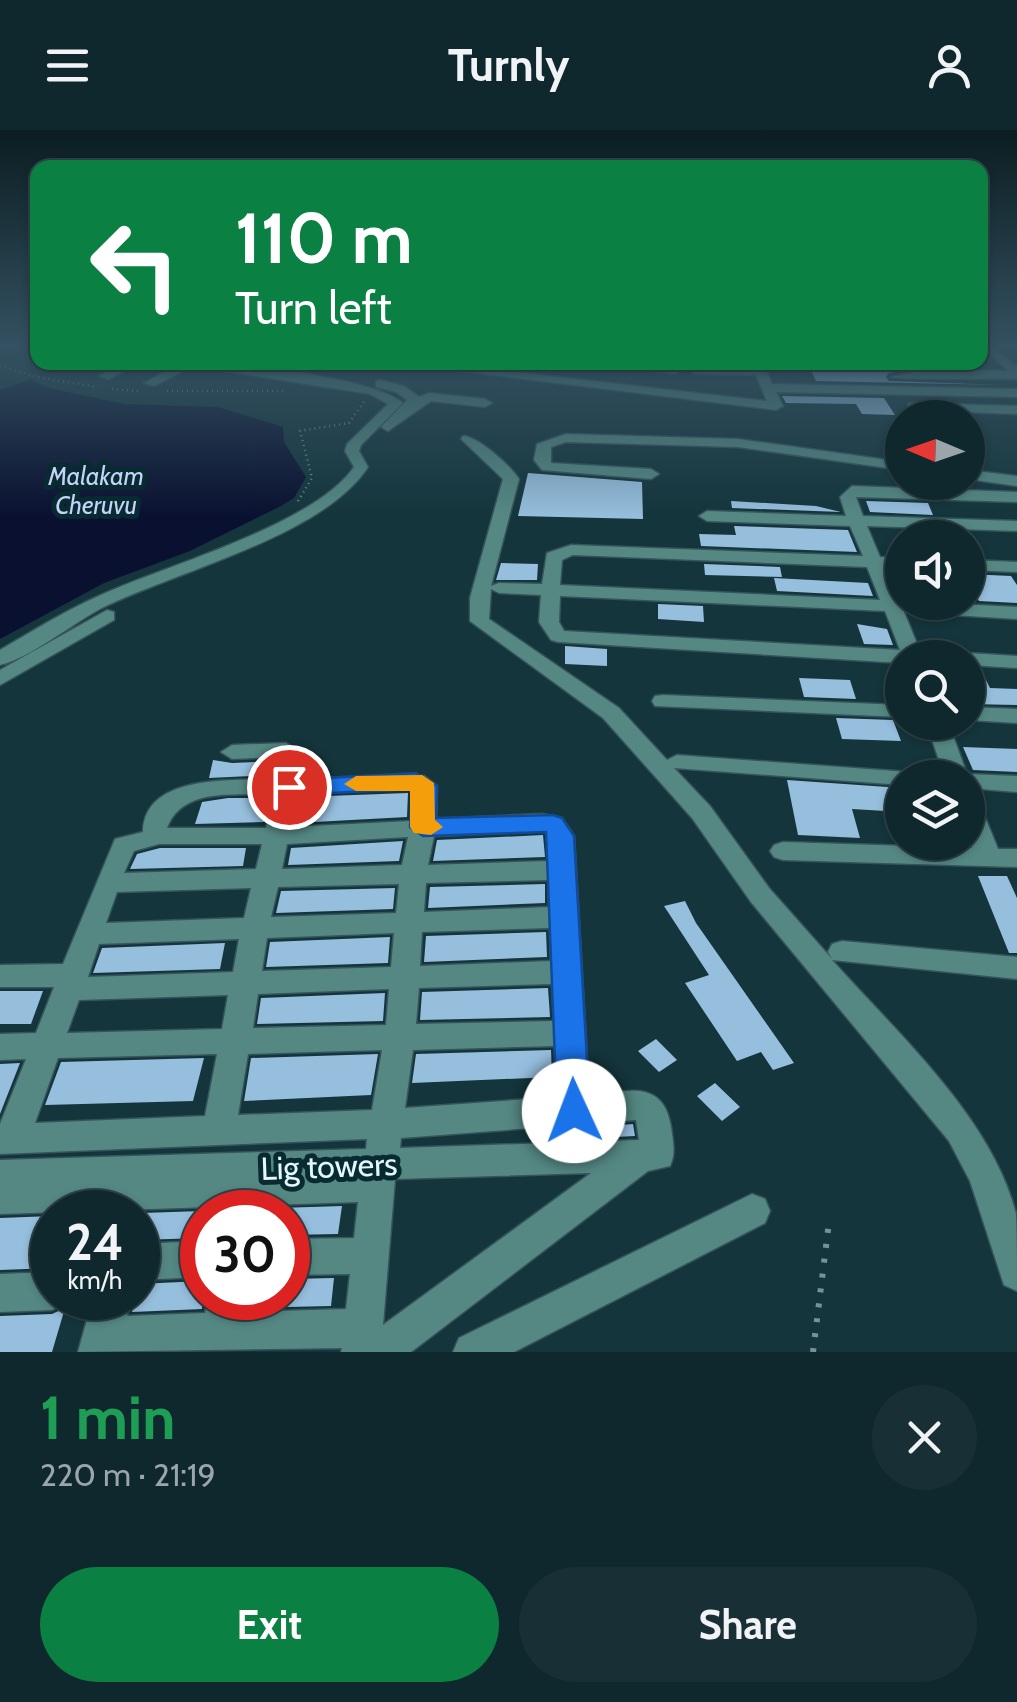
<!DOCTYPE html>
<meta charset="utf-8">
<style>
:root{--surface:#0f282d;--page:#183035;--text:#f1f3f6;--muted:#9ba6aa;--line:#2f4449;--accent:#0b8043}
body{margin:0;font-family:Cabin,sans-serif;background:var(--page);color:var(--text);height:100vh;display:flex;flex-direction:column;font-size:38px;white-space:nowrap}
*{box-sizing:border-box;margin:0}
p{font-size:32px;color:var(--muted)}
.icon{flex:none;width:55px;height:55px;fill:none;stroke:currentColor;stroke-width:2;stroke-linecap:round;stroke-linejoin:round}
.map{position:relative;height:1222px;overflow:hidden}
.panel{display:flex;flex-direction:column;background:var(--surface);flex:1}
.panel>*{flex:none}
.banner{position:absolute;left:30px;top:30px;width:958px;height:210px;border-radius:20px;box-shadow:0 2px 8px #0004,0 0 0 2px var(--line);background:#0b8043;color:#fff;overflow:hidden}
.needle{width:65px;rotate:272deg}
.tools{position:absolute;left:885px;top:270px;display:grid;gap:20px}
.tools a{display:grid;place-items:center;width:100px;height:100px;border-radius:50%;background:var(--surface);box-shadow:0 2px 8px #0004,0 0 0 2px var(--line);font-size:50px}
.speed{position:absolute;left:30px;top:1060px;display:flex;gap:20px;font-size:50px;font-weight:700;text-align:center}
.speed>*{display:grid;place-content:center;width:130px;height:130px;border-radius:50%;background:var(--surface);box-shadow:0 2px 8px #0004,0 0 0 2px var(--line);line-height:1}
.speed small{font-size:25px;font-weight:400}
.speed .limit{border:15px solid #d22;background:#fff;color:#111}
.pin{position:absolute;display:grid;place-items:center;width:85px;height:85px;color:#fff;margin:-42px;border:5px solid #fff;border-radius:50%;box-shadow:0 2px 10px #0007}
.me{position:absolute;width:110px;margin:-55px;rotate:358deg;stroke-linejoin:round;filter:drop-shadow(0 0 8px #0008)}
.turn{display:flex;align-items:center;gap:35px;height:210px;padding:0 40px;font-size:45px}
.turn .icon{width:130px;height:130px;stroke-width:2.5}
.turn b{display:block;font-size:70px;line-height:85px}
.round{display:grid;place-items:center;flex:none;width:105px;height:105px;border-radius:52px;background:var(--page)}
.headline{display:flex;align-items:center;justify-content:space-between;height:170px;padding:0 40px}
h1{font-size:60px;font-weight:700;line-height:75px;color:#1e9e55}
.button{display:flex;gap:20px;margin-top:auto;padding:20px 40px}
.button a{flex:1;height:115px;border-radius:60px;background:var(--accent);color:#fff;font-size:40px;font-weight:700;line-height:115px;text-align:center}
.button a+a{background:var(--page);color:var(--text)}
header{display:flex;justify-content:space-between;align-items:center;height:130px;padding:0 40px;background:var(--surface);font-size:45px;font-weight:700}
.map>svg:first-child{display:block}
.water{fill:#0a1130}
.building{fill:#96bedd}
.lines{fill:none;stroke-linecap:round;stroke-linejoin:round}
.minor-casing{stroke:#35545b;stroke-width:3}
.path-far1{stroke:#779297;stroke-width:2.5;stroke-dasharray:1 4;stroke-linecap:butt}
.path{stroke:#779297;stroke-width:6;stroke-dasharray:4 11;stroke-linecap:butt}
.minor{fill:#558883;fill-rule:evenodd}
.route{fill:#1a73e8;stroke:#114b97;stroke-width:2.5}
.slow{fill:#f59e0b}
.labels{text-anchor:middle;dominant-baseline:central;stroke-width:10;stroke-linejoin:round;paint-order:stroke}
.far-water-label{font-size:25px;font-style:italic;fill:#c5d3f9;stroke:#082b32}
.near-street-label{font-size:32px;fill:#e4f7fb;stroke:#082b32}
</style>
<header><svg class="icon" aria-label="menu" viewBox="0 0 24 24"><path d="M4 6h16M4 12h16M4 18h16"/></svg>Turnly<svg class="icon" aria-label="person" viewBox="0 0 24 24"><circle cx="12" cy="8" r="4"/><path d="M4 21q1-7 8-7t8 7"/></svg></header>
<div class="map">
<svg width="1017" height="1222" viewBox="0 0 1017 1222">
<rect width="100%" height="100%" fill="#14353c"/>
<path class="water" d="M31,249L49,258L124,274L218,277L283,297L284,312L306,347L294,368L281,376L190,421L104,453L0,509V260Z"/>
<path class="building" d="M872,233L913,239L889,243L886,247L889,251L1003,255L816,251L809,236L874,237Z
M782,266L884,268L895,285L862,284L856,274L786,273Z
M528,343L642,352L643,389L518,386Z
M731,371L816,376L841,382L732,378Z
M866,371L928,373L933,385L870,382Z
M734,396L848,400L857,422L701,416L699,404L736,405Z
M501,433L538,434L537,450H496Z
M704,434L780,437L782,447L705,445Z
M968,444L1011,446L1017,455V473L979,471L968,451Z
M774,448L868,453L873,466L777,461Z
M658,474L703,476L704,492L658,489Z
M857,494L887,499L893,515L864,514Z
M565,516L607,519V536L565,534Z
M968,539L981,540L990,558L1017,559V575L968,574Z
M799,548L850,550L856,569L804,567Z
M836,588L893,590L901,611L842,609Z
M963,617L1017,619V642L973,640Z
M213,630L232,633L277,631L275,645L209,648Z
M787,650L902,658V682L852,679L860,708L798,705Z
M408,663L407,687L296,693L301,667Z
M228,668H269L264,692L195,694L202,672Z
M543,705L545,727L433,731L437,710Z
M403,711L399,731L288,735L291,718Z
M160,718H246L243,736L130,739L137,724Z
M978,746H1007L1017,768V823H1009Z
M545,754V773L428,778L430,757Z
M395,758L393,779L276,783L281,761Z
M685,771L696,793L794,933L773,940L761,922L737,931L685,853L709,845L664,776Z
M546,802L547,827L424,832L426,806Z
M390,807L388,833L266,837L270,812Z
M225,813L220,839L93,843L102,818Z
M548,858L550,887L420,890L422,862Z
M0,861H43L31,894H0Z
M385,863L383,891L257,894L261,868Z
M656,909L677,930L659,942L638,921Z
M551,920L552,947L412,953L416,924Z
M378,924L371,965L244,971L251,928Z
M204,928L193,971L45,975L61,932Z
M20,933L0,984V934Z
M715,953L740,977L722,991L697,966Z
M633,994L635,1006L595,1008L594,997Z
M342,1076L338,1104L288,1105V1082H250V1079Z
M202,1081V1108L138,1110L142,1083Z
M52,1086V1138L0,1140V1088Z
M334,1148L331,1176L248,1178L249,1168H288V1149Z
M202,1151V1179L132,1182L138,1154Z
M65,1178L52,1222H0V1186L52,1184Z"/>
<g class="lines">
<defs>
<path id="minor" d="M994,218L1017,236V249C999,248 896,250 890,247L932,239L1008,241L988,221Z
M124,232H141L109,249L99,246Z
M182,232C227,232 370,246 403,273L361,315L359,321L368,337C322,407 176,441 100,479C70,495 32,527 0,535V520C33,501 66,480 101,465C167,435 314,395 354,337L345,321L347,314L388,274L370,264L193,236L154,256L144,253Z
M385,232H427L767,271L756,245L695,244L689,240L695,236L752,237L750,232H762L772,254L1017,259V267L776,262L783,276L776,280Z
M592,232H638L681,240L675,244Z
M380,250L404,256L419,267L429,263L485,269L492,273L485,277L431,271L388,301L381,297L407,270L396,262L376,257V251Z
M913,273L1017,276V284L908,280V274Z
M566,304L738,309L902,332V340L738,317L566,312L551,317V333L651,339L659,344L651,349L542,340L534,330L537,314Z
M463,306C477,306 510,335 519,349L491,456L499,453L542,454L547,423L571,415L863,426L850,396L707,391L699,386L707,381L846,386L840,367L852,356L1017,362V372L856,367L863,386L1017,391V401L867,396L880,427L902,428V438H885L899,471L1017,477V489L904,482L920,521L937,524L940,528H902V533L558,512L551,510L539,492L541,465L499,463L491,459L489,489L619,578L667,630L677,625L922,643L925,648H902V655L674,638L710,676L769,758L832,829L828,822L832,814L842,811L1017,827V849L832,830C897,903 992,988 1016,1084C1017,1107 1017,1137 1017,1161L1004,1155L970,1051L949,1011L751,772L692,688L603,588L470,491V468L503,349L461,309ZM573,425L867,437L880,470L560,455L562,430ZM560,466L885,481L900,520L564,501L559,492Z
M968,340L1017,346V356L968,349Z
M968,430L1017,432V442L968,440Z
M107,480L114,482V490L0,555V540Z
M968,523L1017,526V538L968,535V528H959Z
M663,565L902,575V587L655,576L652,571L655,566Z
M968,577L1017,579V593L968,590Z
M926,592H948L967,644L1017,646V662L968,658V648H945Z
M286,613L306,626L302,648L424,646L437,656L436,689L542,684L562,688L574,706L589,965C627,962 663,948 671,997C673,1012 676,1023 670,1036L648,1041L411,1222H341L342,1218L78,1222L93,1168H131L127,1186L205,1183L208,1168H246L244,1182L346,1179L350,1144L288,1145V1109L354,1108L358,1072L0,1084V1030L366,1019L367,1009L0,1024V994L26,929L0,930V904L36,903L54,857H0V835L63,834L115,709L143,702C144,642 238,651 278,649L281,627L232,629L221,622L232,615ZM412,659L411,691L291,697L298,663ZM274,664L266,698H167C182,656 238,666 274,664ZM545,701L548,706L549,731L428,735L434,706ZM408,707L402,735L282,739L287,714ZM159,714H262L256,739L124,743L134,721ZM549,750V777L424,782L426,753ZM399,754L396,783L271,787L278,757ZM251,758L244,788L106,793L117,762ZM550,798L551,831L420,836L422,802ZM394,803L391,837L262,841L267,808ZM239,809L233,842L88,847L99,814ZM552,854L554,891L416,894L419,858ZM389,859L386,895L253,898L258,864ZM228,865L222,899L67,903L79,870ZM555,916L557,967L405,978L413,920ZM382,920L372,980L238,985L248,924ZM217,924L205,986L35,993L58,928ZM636,990L639,1010L400,1018L401,1008ZM591,1043L383,1195L395,1049Z
M968,667L980,675L998,719H1017V737L783,730L774,727L770,721L774,715L783,712L972,718L968,706Z
M752,1064L765,1069L770,1081L765,1093L514,1222H453L459,1208Z
M202,1111V1147L138,1150V1114Z
M52,1142V1168H68L65,1174L52,1180L0,1182V1144Z"/>
</defs>
<use href="#minor" class="minor-casing"/>
<path class="path-far1" d="M0,236L37,247L98,257
M112,259L142,261
M167,261H287
M298,371L312,348L300,301L349,293L365,270"/>
<path class="path" d="M813,1222L829,1092"/>
<use href="#minor" class="minor"/>
</g>
<linearGradient id="sky" x2="0" y2="1"><stop stop-color="#0b1d21"/><stop offset="0.56" stop-color="#345161"/><stop offset="1" stop-color="#345161" stop-opacity="0"/></linearGradient>
<rect width="1017" height="387" fill="url(#sky)"/>
<path class="route" d="M416,643L437,656L436,688L553,685L562,688L574,706L590,981L585,991L574,996L562,991L557,981L546,702L423,706L410,697L412,659L289,665L277,657L289,650Z"/>
<path class="slow" d="M422,645L434,653L435,690L443,697L431,705L414,703L410,697V661H356L344,654L356,646Z"/>
<g class="labels">
<g class="far-water-label">
<text x="96" y="346">Malakam<tspan x="96" dy="29">Cheruvu</tspan></text>
</g>
<g class="near-street-label">
<text transform="translate(329 1036) rotate(-2)">Lig towers</text>
</g>
</g>
</svg>
<div class="tools">
<a><svg class="needle" viewBox="-14 -14 28 28"><path d="M0-13l5 13h-10z" fill="#e53935"/><path d="M0 13l5-13h-10z" fill="#9ba6aa"/></svg></a>
<a><svg class="icon" aria-label="sound" viewBox="0 0 24 24"><path d="M4 9h4l5-4v14l-5-4H4zM17 9q2 3 0 6"/></svg></a>
<a><svg class="icon" aria-label="search" viewBox="0 0 24 24"><circle cx="10" cy="10" r="6"/><path d="M15 15l6 6"/></svg></a>
<a><svg class="icon" aria-label="layers" viewBox="0 0 24 24"><path d="M12 4l9 5-9 5-9-5zM3 14l9 5 9-5"/></svg></a>
</div>
<div class="speed"><div>24<small>km/h</small></div><div class="limit">30</div></div>
<div class="pin" style="left:289px;top:657px;background:#d93025"><svg class="icon" aria-label="arrive" viewBox="0 0 24 24"><path d="M6 21V4h12l-3 4 3 4H6"/></svg></div>
<svg class="me" style="left:574px;top:981px" viewBox="-20 -20 40 40"><circle r="19" fill="#fff"/><path d="M0-13L10 11 0 6-10 11z" fill="#1a73e8"/></svg>
<div class="banner">
<div class="turn"><svg class="icon" aria-label="left" viewBox="0 0 24 24"><path d="M17 20v-9H6M10 6l-5 5 5 5"/></svg><div><b>110 m</b>Turn left</div></div>
</div>
</div>
<section class="panel">
<div class="headline"><div><h1>1 min</h1><p>220 m · 21:19</p></div><a class="round"><svg class="icon" aria-label="close" viewBox="0 0 24 24"><path d="M6 6l12 12M18 6L6 18"/></svg></a></div>
<div class="button"><a>Exit</a><a>Share</a></div>
</section>
